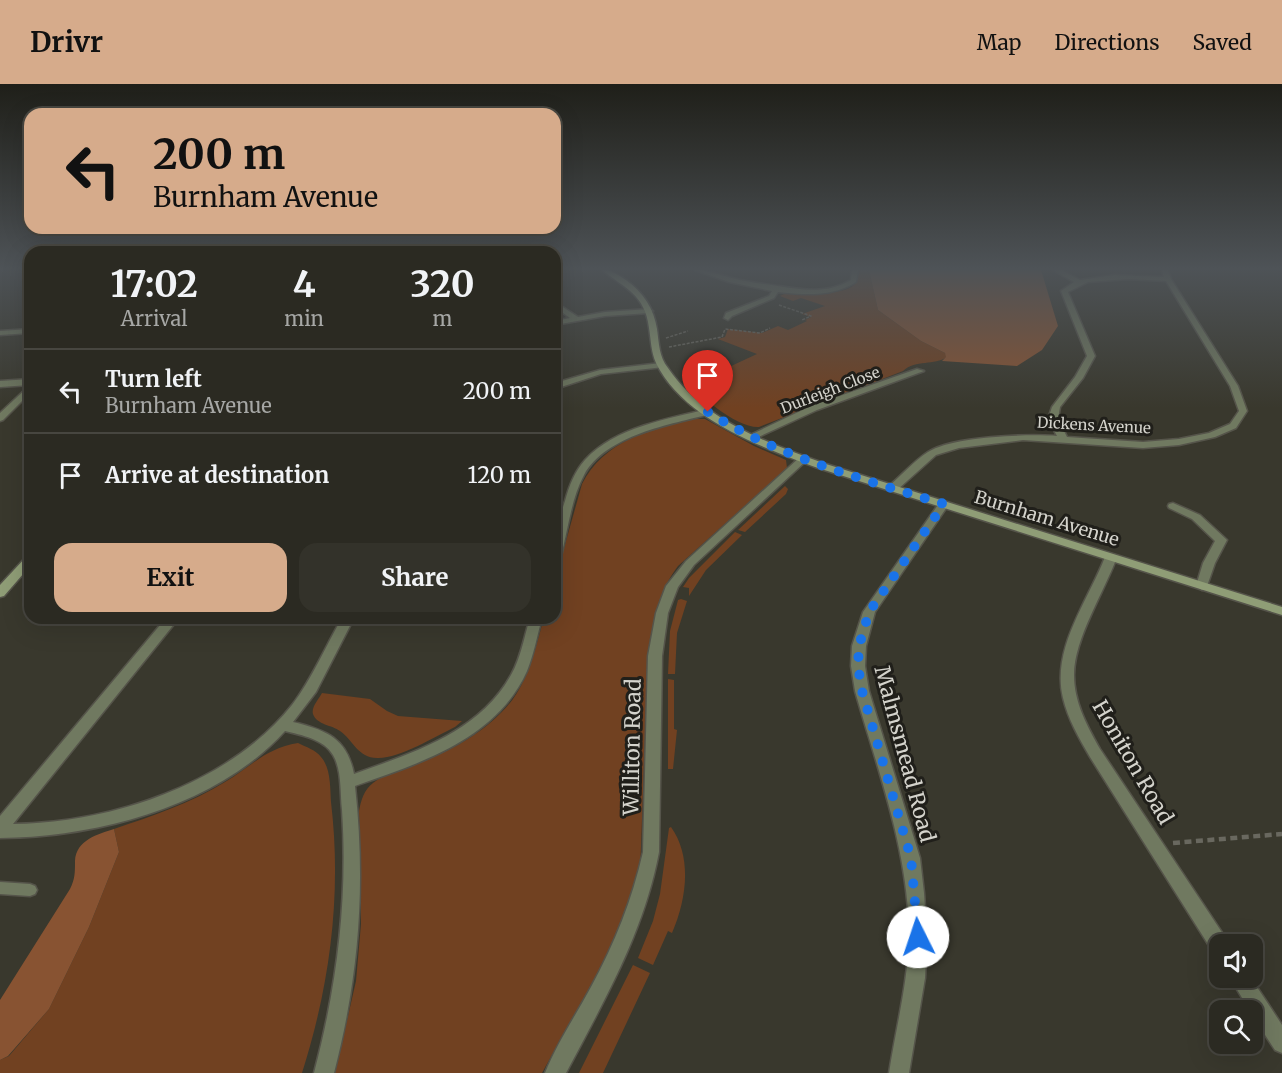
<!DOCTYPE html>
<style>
:root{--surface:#2b2a22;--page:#33322a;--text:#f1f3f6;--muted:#a6a7a5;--line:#474640;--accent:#d6ab8b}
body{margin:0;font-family:Merriweather,serif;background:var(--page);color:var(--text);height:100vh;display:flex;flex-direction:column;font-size:22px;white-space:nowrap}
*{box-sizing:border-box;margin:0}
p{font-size:20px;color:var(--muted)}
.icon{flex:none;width:33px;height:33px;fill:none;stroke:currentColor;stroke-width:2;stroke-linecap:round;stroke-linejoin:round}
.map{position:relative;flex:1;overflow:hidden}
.details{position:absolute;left:24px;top:162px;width:537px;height:378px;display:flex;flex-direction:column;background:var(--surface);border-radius:18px;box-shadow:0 6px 24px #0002,0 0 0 2px var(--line)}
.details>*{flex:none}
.hud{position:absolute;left:24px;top:24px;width:537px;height:126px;border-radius:18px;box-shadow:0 6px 24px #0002,0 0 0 2px var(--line);background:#d6ab8b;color:#111;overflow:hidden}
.buttons{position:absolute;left:1209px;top:850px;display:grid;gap:12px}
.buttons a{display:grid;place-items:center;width:54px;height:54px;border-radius:12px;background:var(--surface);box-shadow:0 6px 24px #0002,0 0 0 2px var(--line);font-size:30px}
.pin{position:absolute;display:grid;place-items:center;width:51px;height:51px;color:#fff;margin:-62px -26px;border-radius:50% 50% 50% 0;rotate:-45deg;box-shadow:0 0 6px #0007}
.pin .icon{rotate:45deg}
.me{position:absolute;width:66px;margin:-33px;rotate:356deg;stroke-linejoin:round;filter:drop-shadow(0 0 4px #0008)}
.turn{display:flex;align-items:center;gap:21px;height:126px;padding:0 30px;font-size:27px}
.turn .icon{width:78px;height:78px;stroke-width:2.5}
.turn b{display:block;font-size:42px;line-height:51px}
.eta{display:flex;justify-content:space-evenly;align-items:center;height:102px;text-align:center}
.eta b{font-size:36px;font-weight:700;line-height:42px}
.action{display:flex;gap:12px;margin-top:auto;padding:12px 30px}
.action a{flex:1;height:69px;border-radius:18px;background:var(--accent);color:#111;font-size:24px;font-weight:700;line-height:69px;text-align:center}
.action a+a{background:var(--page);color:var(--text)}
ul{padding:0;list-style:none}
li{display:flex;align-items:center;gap:18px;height:84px;padding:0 30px;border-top:2px solid var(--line)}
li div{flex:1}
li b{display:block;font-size:22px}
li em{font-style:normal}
header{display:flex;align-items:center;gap:36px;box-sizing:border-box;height:84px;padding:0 30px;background:var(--accent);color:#111}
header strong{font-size:28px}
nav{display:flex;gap:33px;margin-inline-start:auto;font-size:21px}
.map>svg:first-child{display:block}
.green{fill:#714121}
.forest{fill:#885332}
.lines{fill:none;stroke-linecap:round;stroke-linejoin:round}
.lane-casing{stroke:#55544a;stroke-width:3}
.street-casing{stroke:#55544a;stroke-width:3}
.secondary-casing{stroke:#55544a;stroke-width:3}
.path-far1{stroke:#69685f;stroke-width:1.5;stroke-dasharray:3 1.5;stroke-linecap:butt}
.path{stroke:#69685f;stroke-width:4.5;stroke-dasharray:7 4.5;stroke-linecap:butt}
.lane{fill:#707960;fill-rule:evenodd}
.street{fill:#707960;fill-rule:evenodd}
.secondary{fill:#8f9d76;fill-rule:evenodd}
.route{stroke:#1a73e8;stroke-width:10;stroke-dasharray:0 18}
.labels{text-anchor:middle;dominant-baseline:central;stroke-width:6;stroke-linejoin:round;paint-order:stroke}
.far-street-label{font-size:15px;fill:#d4d3cc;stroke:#201f1a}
.street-label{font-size:18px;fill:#d4d3cc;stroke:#201f1a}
.near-street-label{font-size:21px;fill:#d4d3cc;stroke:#201f1a}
</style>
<header>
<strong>Drivr</strong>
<nav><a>Map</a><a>Directions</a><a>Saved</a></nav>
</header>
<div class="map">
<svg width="1282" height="989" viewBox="0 0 1282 989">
<rect width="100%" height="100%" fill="#39382d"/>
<path class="green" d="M858,186H869L878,226L921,257L945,269L947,273C934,282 916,275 903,287L759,343C735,344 698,310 682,293L717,279L729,283L757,270L718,255L725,253L728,245L762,249L778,242L788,246L807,237L805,236L811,233L802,230L825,222L801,214L793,217L780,212C796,200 863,222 858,186Z
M695,335H705L754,362L786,376L787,384L678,482C658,508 653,538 648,570L640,790C621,860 577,925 542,989H335L356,897L361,840L359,727C361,716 364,706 373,699C387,688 407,684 424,677C457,664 491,644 513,615C530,591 536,561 544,534H555V496L582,400C603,358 651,343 695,335Z
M785,402L788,405L786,410L745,448L738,446Z
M735,448L742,451L706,486L689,512V504L683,503L689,494Z
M681,515L687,517L677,549L675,590H668L670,547L678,516Z
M668,595L674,596V645L677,646L673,685H668Z
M322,609L370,615L387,627L398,632L462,637L455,643C434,653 399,675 377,674C358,674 353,656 340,647C332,641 317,641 313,630C311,623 319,615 322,609Z
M298,659C306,663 316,666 321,673C331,684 330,704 331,718C342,810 330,901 302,989H0V976L9,972L49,925L89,843L119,768L114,745C152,732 191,719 225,698C252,682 266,664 298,659Z
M671,743C693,774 686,817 672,849L668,847L653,881L638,874L653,837L660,810L669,744Z
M633,881L650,889L603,989H579Z"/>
<path class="forest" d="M869,186H1041L1058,242L1042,266L1017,282L942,277L946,273L945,269L921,257L878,226Z
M114,745L119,768L89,843L49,925L8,972L0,976V916L70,805C75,795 75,789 75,777C76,756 98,750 114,745Z"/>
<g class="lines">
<defs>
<path id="lane" d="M0,798L30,800L35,802L37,806L35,810L30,812L0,810Z"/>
<path id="street" d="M695,186C708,186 719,191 732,194C747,198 763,200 778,202C803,206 827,210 851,196L852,186H858L856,198C832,213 806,211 778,208L774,214L732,232L728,236L724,234L726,229L769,212L772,207L729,198Z
M1053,186H1061L1080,196L1114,191L1164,193L1162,186H1168L1171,195L1238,302L1247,327L1236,344L1215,353L1179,361L1143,364L1023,356L959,364L936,371L897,406H889L888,404L889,402C902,391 914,377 928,368C953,352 1027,350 1057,352L1048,335L1052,323L1075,293L1087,272L1061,207L1074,198ZM1128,195L1166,197L1230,302L1239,327L1230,340L1209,349L1179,355L1143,358L1067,353L1058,335L1060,323L1083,294L1095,272L1068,208L1088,198Z
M555,218L578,233L605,228L649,225L653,227L649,229L605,232L555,241V237L570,234L555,223Z
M30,245V249L0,251V247Z
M661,279H664V283L601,290L555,305V299L600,286Z
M917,285L924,287L817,326L754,355L751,356L746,353L811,322Z
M30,295V301L0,303V297Z
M30,301V309L3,336L0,337V329Z
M708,325L712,328L711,330C671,340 606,351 584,391C571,415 568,446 561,472L555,475C555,454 558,438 565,417C569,402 575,387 585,376C615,343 668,335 708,325Z
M803,372L806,373V377L694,481L678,503L668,529L662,572L659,768C644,848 604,917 566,989H545C557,959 576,931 591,903C615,859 632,816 643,768L648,572L656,529L666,502L686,477L800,373Z
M944,417L949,420L875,528L866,562L865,582L869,607L920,774L924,809L927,853L925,894L909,989H889C896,944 908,898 909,853C909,768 878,687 855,607L851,582L852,562L863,528L940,418Z
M1173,419L1200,431L1227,456L1215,479L1206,505L1202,506L1196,502L1203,479L1215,457L1192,435L1169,424L1168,422L1169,420Z
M1111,470L1117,473C1104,508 1074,555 1074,591C1074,618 1087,642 1100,665L1227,856L1229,861H1220V871L1213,868L1090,673C1079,654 1068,635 1063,614C1051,565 1088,517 1105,473Z
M166,534H179L13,740C111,739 229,700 292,621C312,595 325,563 342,534H354L316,608L293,638C326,646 347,654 354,690C412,669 479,649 511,591C521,574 524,553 530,534H542C537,552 534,570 527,587C496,656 420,679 355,702C366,802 359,892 334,989H314C337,902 348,816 342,726C340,709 342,686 333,671C324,655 301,651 285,647C217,722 98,753 0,754V732Z
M1230,894H1251L1282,941V969L1275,966L1252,931V927H1250Z"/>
<path id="secondary" d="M602,186C612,186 618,191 626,196C643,208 654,225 657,245C659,259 659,273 668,284C704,337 768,359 826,380L1282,523V531L818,384C764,364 684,336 656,279C651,268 651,256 649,244C645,210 624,204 602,186Z
M30,472V482L4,512L0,513V501L26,473Z"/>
</defs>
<use href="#lane" class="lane-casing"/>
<use href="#street" class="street-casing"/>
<use href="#secondary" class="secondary-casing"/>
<path class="path-far1" d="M779,221L811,232L802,236
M666,254L688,247
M669,263L722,253L725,245L760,249L770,244"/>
<path class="path" d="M1173,759L1282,750"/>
<use href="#lane" class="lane"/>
<use href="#street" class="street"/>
<use href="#secondary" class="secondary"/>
</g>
<linearGradient id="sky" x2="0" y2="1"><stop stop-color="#1f1f19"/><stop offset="0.57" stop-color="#4e5357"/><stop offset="1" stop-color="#4e5357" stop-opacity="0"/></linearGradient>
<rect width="1282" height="324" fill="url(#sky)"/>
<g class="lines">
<path class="route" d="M708,328C780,374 863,395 944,420L869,528L859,562L858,582L862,607L911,774L918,853"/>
</g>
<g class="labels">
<g class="far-street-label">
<text transform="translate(830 306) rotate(-21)">Durleigh Close</text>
<text transform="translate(1094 341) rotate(3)">Dickens Avenue</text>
</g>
<g class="street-label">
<text transform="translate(1047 434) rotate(17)">Burnham Avenue</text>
</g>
<g class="near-street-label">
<text transform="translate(632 663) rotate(-89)">Williton Road</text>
<text transform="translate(905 670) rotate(75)">Malmsmead Road</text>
<text transform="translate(1133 678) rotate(60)">Honiton Road</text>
</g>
</g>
</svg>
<div class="buttons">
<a><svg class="icon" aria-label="sound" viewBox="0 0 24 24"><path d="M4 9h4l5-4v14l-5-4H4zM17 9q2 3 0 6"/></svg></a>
<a><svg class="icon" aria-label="search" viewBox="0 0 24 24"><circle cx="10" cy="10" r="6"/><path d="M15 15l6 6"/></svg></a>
</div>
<div class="pin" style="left:708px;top:328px;background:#d93025"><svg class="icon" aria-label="arrive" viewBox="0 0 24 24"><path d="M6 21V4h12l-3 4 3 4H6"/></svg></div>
<svg class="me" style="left:918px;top:853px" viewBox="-20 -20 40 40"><circle r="19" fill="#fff"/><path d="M0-13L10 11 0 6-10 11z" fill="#1a73e8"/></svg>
<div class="hud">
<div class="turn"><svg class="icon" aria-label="left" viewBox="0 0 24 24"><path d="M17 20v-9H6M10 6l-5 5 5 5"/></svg><div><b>200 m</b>Burnham Avenue</div></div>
</div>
<section class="details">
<div class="eta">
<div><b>17:02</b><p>Arrival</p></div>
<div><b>4</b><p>min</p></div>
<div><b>320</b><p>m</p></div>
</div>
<ul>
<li><svg class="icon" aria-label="left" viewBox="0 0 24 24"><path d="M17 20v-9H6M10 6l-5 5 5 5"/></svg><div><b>Turn left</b><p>Burnham Avenue</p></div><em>200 m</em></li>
<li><svg class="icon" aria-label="arrive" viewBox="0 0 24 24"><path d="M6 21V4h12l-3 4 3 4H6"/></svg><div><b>Arrive at destination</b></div><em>120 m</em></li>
</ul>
<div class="action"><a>Exit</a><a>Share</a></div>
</section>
</div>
